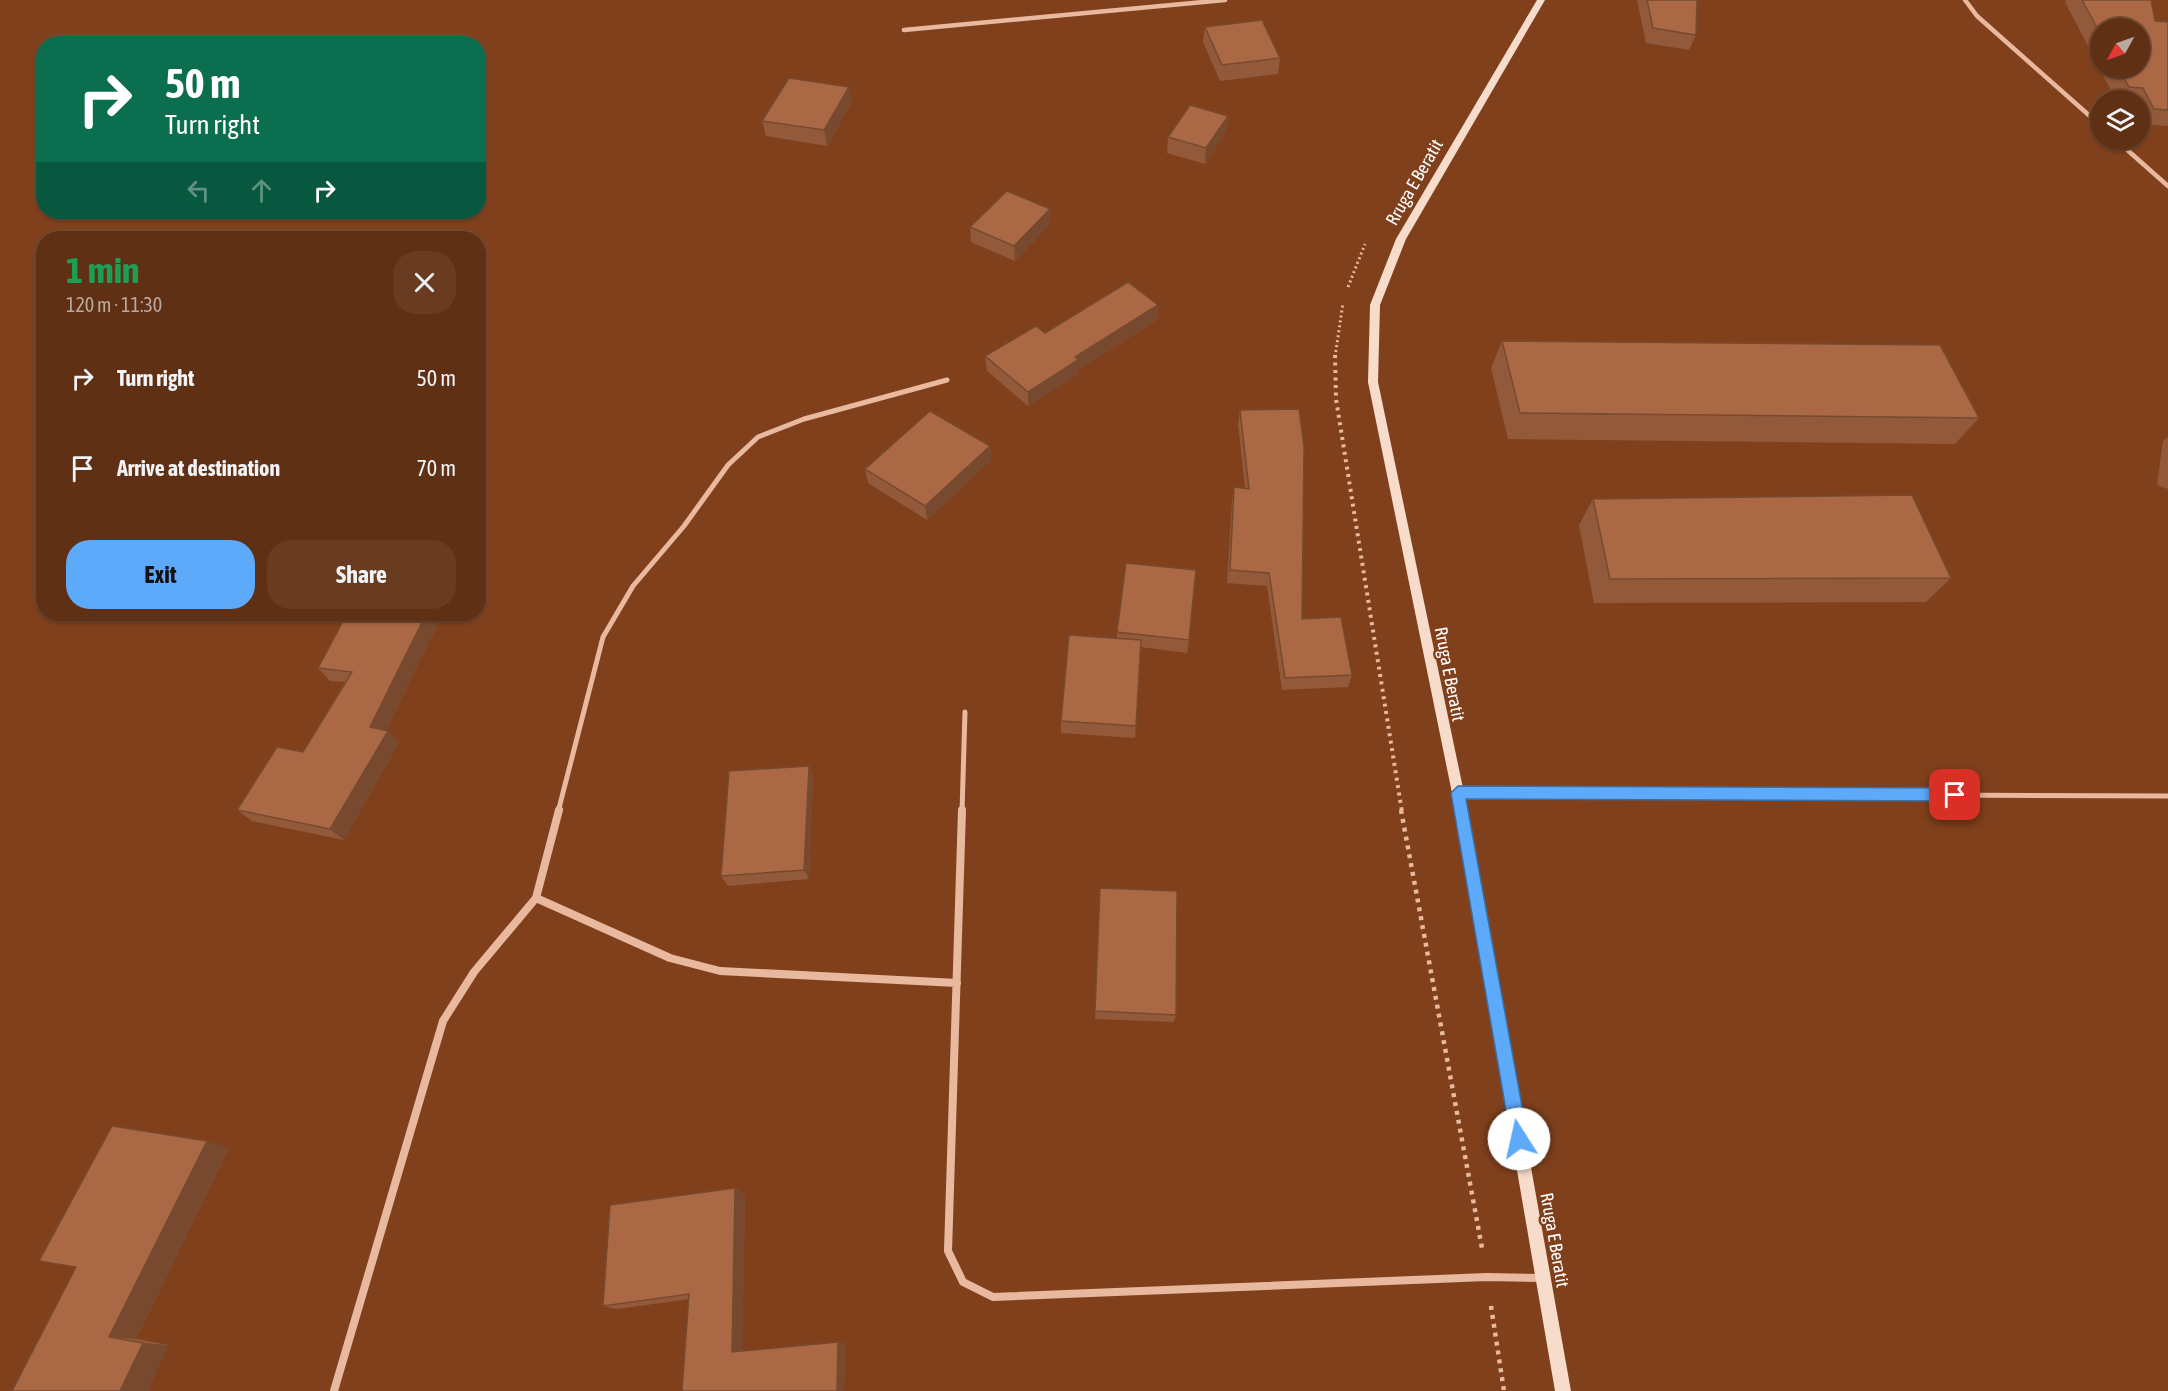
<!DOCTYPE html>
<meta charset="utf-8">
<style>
:root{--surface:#603015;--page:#693c22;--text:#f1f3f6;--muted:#baa9a0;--line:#744b34;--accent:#5daafa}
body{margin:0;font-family:"Asap Condensed",sans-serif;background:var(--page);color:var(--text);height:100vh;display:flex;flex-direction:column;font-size:22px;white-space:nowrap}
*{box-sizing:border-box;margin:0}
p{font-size:20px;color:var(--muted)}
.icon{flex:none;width:33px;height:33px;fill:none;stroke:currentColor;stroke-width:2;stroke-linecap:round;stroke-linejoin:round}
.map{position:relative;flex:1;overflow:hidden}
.drawer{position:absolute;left:36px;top:231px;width:450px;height:390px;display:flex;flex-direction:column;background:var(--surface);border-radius:24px;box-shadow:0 2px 4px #0004,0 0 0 2px var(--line)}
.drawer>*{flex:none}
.top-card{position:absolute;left:36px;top:36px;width:450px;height:183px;border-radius:24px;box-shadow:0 2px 4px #0004,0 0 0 2px var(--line);background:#0b6e4f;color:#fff;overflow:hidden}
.needle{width:39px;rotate:230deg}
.buttons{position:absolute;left:2090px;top:18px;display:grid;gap:12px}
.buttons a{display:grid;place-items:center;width:60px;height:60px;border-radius:50%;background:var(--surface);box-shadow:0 2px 4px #0004,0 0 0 2px var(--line);font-size:30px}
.pin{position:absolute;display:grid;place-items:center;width:51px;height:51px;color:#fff;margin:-26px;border-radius:12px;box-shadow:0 3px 9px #0006}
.me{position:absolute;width:66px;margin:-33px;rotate:350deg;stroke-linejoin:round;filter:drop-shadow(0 0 4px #0008)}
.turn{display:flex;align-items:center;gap:21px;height:126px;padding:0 30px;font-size:27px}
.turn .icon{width:78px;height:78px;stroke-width:2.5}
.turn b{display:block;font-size:42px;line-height:51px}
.lanes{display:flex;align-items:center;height:57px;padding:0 30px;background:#0003;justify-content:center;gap:30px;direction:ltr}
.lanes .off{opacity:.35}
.round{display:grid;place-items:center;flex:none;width:63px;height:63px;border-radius:24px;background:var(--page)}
.summary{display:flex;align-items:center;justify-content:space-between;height:102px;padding:0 30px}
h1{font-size:36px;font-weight:700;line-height:45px;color:#1e9e55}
.action{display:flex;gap:12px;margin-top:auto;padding:12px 30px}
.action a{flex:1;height:69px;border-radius:24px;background:var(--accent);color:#111;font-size:24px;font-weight:700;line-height:69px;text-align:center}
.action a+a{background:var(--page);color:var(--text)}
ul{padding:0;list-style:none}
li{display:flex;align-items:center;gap:18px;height:90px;padding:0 30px}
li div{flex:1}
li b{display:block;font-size:22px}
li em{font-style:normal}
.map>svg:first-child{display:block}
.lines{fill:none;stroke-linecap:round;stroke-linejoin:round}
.path-far2{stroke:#e9b99f;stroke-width:3;stroke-dasharray:2 3;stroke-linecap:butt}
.path-far1{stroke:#e9b99f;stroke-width:4;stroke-dasharray:3 4.5;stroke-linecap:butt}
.path{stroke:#e9b99f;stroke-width:4.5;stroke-dasharray:4 5;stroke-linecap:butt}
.minor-far2{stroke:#e9b99f;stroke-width:4.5}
.minor-far1{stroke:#e9b99f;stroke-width:5}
.minor{stroke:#e9b99f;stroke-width:8}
.secondary{fill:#f7dbcb;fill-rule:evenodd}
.wall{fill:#925a3a;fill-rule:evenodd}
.shaded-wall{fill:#774a30}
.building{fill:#aa6944;stroke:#774a30;stroke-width:1.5}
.route{fill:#5daafa;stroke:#3c6ea2;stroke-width:1.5}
.labels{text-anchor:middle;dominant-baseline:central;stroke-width:5;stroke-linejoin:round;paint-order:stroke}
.street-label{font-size:18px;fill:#fff;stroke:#80401c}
</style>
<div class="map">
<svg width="2168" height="1391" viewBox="0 0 2168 1391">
<rect width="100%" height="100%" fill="#80401c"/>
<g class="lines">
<path class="path-far2" d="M1348,287L1365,244
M1335,357L1343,303"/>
<path class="path-far1" d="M1335,355L1336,399L1402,812"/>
<path class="path" d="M1401,810L1482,1248
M1491,1306L1504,1391"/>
<path class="minor-far2" d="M1965,0L1977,16L2100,125
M904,30L1225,0
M2116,140L2168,186"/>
<path class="minor-far1" d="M1458,793L2168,796
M558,812L603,637L633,586L684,526L728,465L758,437L804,419L947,380
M962,812L965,712"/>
<path class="minor" d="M962,810L948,1251L963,1282L993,1297L1487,1277L1542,1278
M536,898L670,958L720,971L957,983
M334,1391L443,1021L474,972L536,898L559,810"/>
<path class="secondary" d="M1537,0H1545L1406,239L1380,305L1378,382L1464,793L1571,1391H1555L1452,793L1368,382L1370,305L1396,239Z"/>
</g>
<path class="wall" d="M1637,0H1697L1696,35L1689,50L1646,43Z
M2066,0H2151L2155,21L2168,22V126L2141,124L2139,120V100H2116L2065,2ZM2100,28L2139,68H2100Z
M1205,27L1280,58L1278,74L1220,81L1203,42Z
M852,102L827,146L766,136L762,121Z
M1228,116L1226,131L1205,164L1167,153L1168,137Z
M1050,224L1015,261L971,242L970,227Z
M1158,305L1157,320L1078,370V374L1028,406L987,371L985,356L1045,333Z
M1502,341L1979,418L1955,444L1508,439L1491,368Z
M1240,410L1302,619L1352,675L1348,687L1282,690L1267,586L1227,583L1232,501L1234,487L1245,488L1238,424Z
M2168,437V489L2157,485L2163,441Z
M990,446L991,460L927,520L868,483L865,469Z
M1593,499L1951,578L1926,602L1594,603L1579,525Z
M438,624L386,730L399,742L344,840L252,821L237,810L303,752L345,682L330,681L318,668Z
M1117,632L1189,640L1187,653L1140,647L1135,738L1061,733V721L1117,638Z
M809,766L813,777L809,879L728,886L721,876Z
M1100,888L1176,1015L1174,1022L1095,1019Z
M229,1148L136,1339L169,1345L12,1391L76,1267Z
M745,1194L742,1351L838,1342L845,1344L844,1391H682L689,1299L617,1309L603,1306Z"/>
<path class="shaded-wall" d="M849,87L852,102L827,146L824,130Z
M1228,116L1226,131L1205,164L1206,148Z
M1050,209V224L1015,261L1014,246Z
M1158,305L1157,320L1078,370V374L1028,406V392L1075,357Z
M990,446L991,460L927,520L925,506Z
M426,614H429L438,624L382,739L370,727Z
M388,731L399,742L344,840L330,829Z
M809,766L813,777L809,879L804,870Z
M207,1141L229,1148L136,1339L109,1337Z
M735,1188L745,1194L742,1353L732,1352Z
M838,1342L845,1344L844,1391H837Z
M143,1343L169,1345L148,1391H120Z"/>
<path class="building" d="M1647,0H1697L1696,35L1653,28Z
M2082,0H2151L2155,21L2168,22V110L2154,109L2143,88L2129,87L2118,68H2139V28H2100V33Z
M1262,20L1280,58L1222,65L1205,27Z
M789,78L849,87L824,130L762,121Z
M1190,105L1228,116L1206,148L1168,137Z
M1007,191L1050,209L1014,246L970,227Z
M1128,282L1158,305L1075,357L1078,360L1028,392L985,356L1036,326L1045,333Z
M1502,341L1940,345L1979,418L1520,413Z
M1299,409L1304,447L1302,619L1341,617L1352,675L1285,678L1269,573L1230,570L1234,487L1249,489L1240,410Z
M930,411L990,446L925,506L865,469Z
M1912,495L1951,578L1610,579L1593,499Z
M1126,563L1196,570L1189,640L1117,632Z
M347,614H426L370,727L388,731L330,829L237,810L277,747L303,752L352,672L318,668Z
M1069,635L1141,640L1136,726L1061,721Z
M809,766L804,870L721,876L729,771Z
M1100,888L1177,891L1176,1015L1095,1011Z
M112,1126L207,1141L109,1337L143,1343L120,1391H12L76,1267L39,1261Z
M735,1188L732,1352L838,1342L837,1391H682L689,1294L603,1306L610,1205Z"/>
<path class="route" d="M1458,786L1955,788L1962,795L1955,801L1466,799L1528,1139L1525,1145L1519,1148L1513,1145L1511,1139L1451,793Z"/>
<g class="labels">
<g class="street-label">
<text transform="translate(1414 182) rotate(-60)">Rruga E Beratit</text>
<text transform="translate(1450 674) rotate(79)">Rruga E Beratit</text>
<text transform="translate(1555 1240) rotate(80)">Rruga E Beratit</text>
</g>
</g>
</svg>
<div class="buttons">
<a><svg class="needle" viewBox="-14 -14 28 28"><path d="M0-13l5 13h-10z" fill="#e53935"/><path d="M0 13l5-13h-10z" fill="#baa9a0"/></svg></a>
<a><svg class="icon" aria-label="layers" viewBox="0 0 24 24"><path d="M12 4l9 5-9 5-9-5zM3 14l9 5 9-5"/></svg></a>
</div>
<div class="pin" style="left:1955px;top:795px;background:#d93025"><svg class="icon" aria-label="arrive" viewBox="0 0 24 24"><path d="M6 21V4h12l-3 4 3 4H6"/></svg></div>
<svg class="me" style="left:1519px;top:1139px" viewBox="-20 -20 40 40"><circle r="19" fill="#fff"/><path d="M0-13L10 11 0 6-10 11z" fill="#5daafa"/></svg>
<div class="top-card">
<div class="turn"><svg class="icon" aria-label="right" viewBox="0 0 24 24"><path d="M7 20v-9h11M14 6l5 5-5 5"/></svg><div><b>50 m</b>Turn right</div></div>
<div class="lanes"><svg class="icon off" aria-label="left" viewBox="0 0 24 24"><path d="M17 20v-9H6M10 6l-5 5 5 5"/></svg><svg class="icon off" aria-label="ahead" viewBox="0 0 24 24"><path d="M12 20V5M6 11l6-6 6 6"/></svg><svg class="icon" aria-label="right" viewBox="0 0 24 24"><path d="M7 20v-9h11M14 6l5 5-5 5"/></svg></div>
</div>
<section class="drawer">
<div class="summary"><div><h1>1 min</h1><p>120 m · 11:30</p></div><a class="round"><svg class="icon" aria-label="close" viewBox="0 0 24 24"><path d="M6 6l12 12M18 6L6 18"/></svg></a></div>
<ul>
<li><svg class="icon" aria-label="right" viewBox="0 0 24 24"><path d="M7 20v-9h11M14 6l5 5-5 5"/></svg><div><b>Turn right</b></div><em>50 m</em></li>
<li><svg class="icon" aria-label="arrive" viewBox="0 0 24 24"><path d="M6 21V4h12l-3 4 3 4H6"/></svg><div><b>Arrive at destination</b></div><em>70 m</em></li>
</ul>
<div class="action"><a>Exit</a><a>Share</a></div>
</section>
</div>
